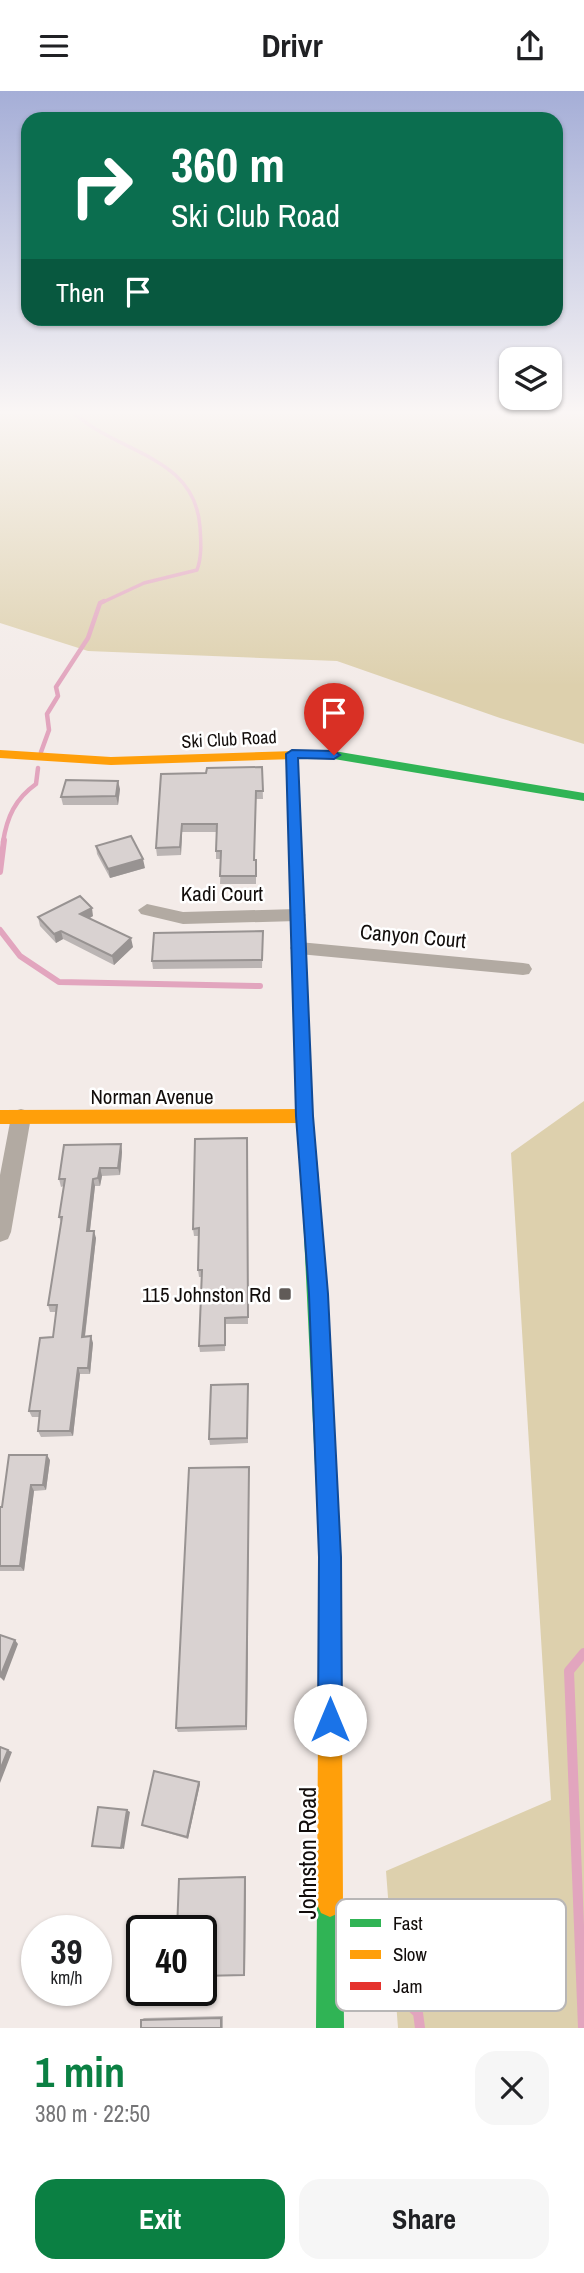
<!DOCTYPE html>
<meta charset="utf-8">
<style>
:root{--surface:#fff;--page:#f6f6f6;--text:#202124;--muted:#757577;--accent:#0b8043}
body{margin:0;font-family:"Archivo Narrow",sans-serif;background:var(--page);color:var(--text);height:100vh;display:flex;flex-direction:column;font-size:26px;white-space:nowrap}
*{box-sizing:border-box;margin:0}
p{font-size:23px;color:var(--muted)}
.icon{flex:none;width:38px;height:38px;fill:none;stroke:currentColor;stroke-width:2;stroke-linecap:round;stroke-linejoin:round}
.map{position:relative;height:1937px;overflow:hidden}
.panel{display:flex;flex-direction:column;background:var(--surface);flex:1}
.panel>*{flex:none}
.top-card{position:absolute;left:21px;top:21px;width:542px;height:214px;border-radius:21px;box-shadow:0 2px 5px #0004;background:#0b6e4f;color:#fff;overflow:hidden}
.controls{position:absolute;left:499px;top:256px;display:grid;gap:14px}
.controls a{display:grid;place-items:center;width:63px;height:63px;border-radius:14px;background:var(--surface);box-shadow:0 2px 5px #0004;font-size:35px}
.speed{position:absolute;left:21px;top:1824px;display:flex;gap:14px;font-size:35px;font-weight:700;text-align:center}
.speed>*{display:grid;place-content:center;width:91px;height:91px;border-radius:50%;background:var(--surface);box-shadow:0 2px 5px #0004;line-height:1}
.speed small{font-size:18px;font-weight:400}
.speed .limit{border:4px solid #111;border-radius:10px;background:#fff;color:#111}
.pin{position:absolute;display:grid;place-items:center;width:60px;height:60px;color:#fff;margin:-72px -30px;border-radius:50% 50% 50% 0;rotate:-45deg;box-shadow:0 0 7px #0007}
.pin .icon{rotate:45deg}
.me{position:absolute;width:77px;margin:-38px;rotate:0deg;stroke-linejoin:round;filter:drop-shadow(0 0 5px #0008)}
.turn{display:flex;align-items:center;gap:24px;height:147px;padding:0 35px;font-size:32px}
.turn .icon{width:91px;height:91px;stroke-width:2.5}
.turn b{display:block;font-size:49px;line-height:60px}
.then{display:flex;align-items:center;height:66px;padding:0 35px;background:#0003;gap:14px;font-size:26px}
.round{display:grid;place-items:center;flex:none;width:74px;height:74px;border-radius:21px;background:var(--page)}
.overview{display:flex;align-items:center;justify-content:space-between;height:119px;padding:0 35px}
h1{font-size:42px;font-weight:700;line-height:52px;color:var(--accent)}
.primary-button{display:flex;gap:14px;margin-top:auto;padding:14px 35px}
.primary-button a{flex:1;height:80px;border-radius:21px;background:var(--accent);color:#fff;font-size:28px;font-weight:700;line-height:80px;text-align:center}
.primary-button a+a{background:var(--page);color:var(--text)}
header{display:flex;justify-content:space-between;align-items:center;height:91px;padding:0 35px;background:var(--surface);font-size:32px;font-weight:700}
.map>svg:first-child{display:block}
.green{fill:#ddd0ad}
.lines{fill:none;stroke-linecap:round;stroke-linejoin:round}
.stream-far3{stroke:#e2a5be;stroke-width:3.5}
.stream-far2{stroke:#e2a5be;stroke-width:4.5}
.stream-far1{stroke:#e2a5be;stroke-width:6}
.stream{stroke:#e2a5be;stroke-width:10}
.street{fill:#b2aaa2;fill-rule:evenodd}
.fast{fill:#30b455;fill-rule:evenodd}
.slow{fill:#ff9f0a;fill-rule:evenodd}
.jam{fill:#e5322d;fill-rule:evenodd}
.wall{fill:#bbb5b4}
.shaded-wall{fill:#989392}
.building{fill:#d9d2d1;stroke:#989392;stroke-width:2}
.route{fill:#1a73e8;stroke:#114b97;stroke-width:2}
.poi-dot{fill:#615b58;stroke:#fff;stroke-width:2.5}
.labels{text-anchor:middle;dominant-baseline:central;stroke-width:5;stroke-linejoin:round;paint-order:stroke}
.far-street-label{font-size:18px;fill:#120d0b;stroke:#fff}
.street-label{font-size:21px;fill:#120d0b;stroke:#fff}
.poi-label{font-size:21px;fill:#120d0b;stroke:#fff;text-anchor:end}
.near-street-label{font-size:24px;fill:#120d0b;stroke:#fff}
.key{fill:#fff;stroke:#b8b6b6;stroke-width:2}
.key-label{font-size:19px;fill:#120d0b}
</style>
<header><svg class="icon" aria-label="menu" viewBox="0 0 24 24"><path d="M4 6h16M4 12h16M4 18h16"/></svg>Drivr<svg class="icon" aria-label="share" viewBox="0 0 24 24"><path d="M12 15V3M7 8l5-5 5 5M5 13v7h14v-7"/></svg></header>
<div class="map">
<svg width="584" height="1937" viewBox="0 0 584 1937">
<rect width="100%" height="100%" fill="#f3ebe8"/>
<path class="green" d="M0,323H584V653L500,627L337,570L88,560L0,532Z
M584,1010V1937H398L386,1780L551,1709L511,1062Z"/>
<g class="lines">
<path class="stream-far3" d="M75,323C120,363 195,365 200,436C201,451 202,465 197,479L144,492L101,512"/>
<path class="stream-far2" d="M41,661L49,639L47,623L58,605L56,596L88,547L100,512L104,510
M3,751C7,726 15,708 36,693L38,677"/>
<path class="stream-far1" d="M0,781L4,749
M0,839L20,865L59,891L260,895"/>
<path class="stream" d="M357,1866L418,1922L420,1937
M583,1937L569,1580L584,1562"/>
<path class="street" d="M147,813L183,821L297,818L306,824L297,830L183,833L141,823L138,819Z
M299,851L523,872L529,873L532,878L529,883L523,884L299,863L293,861L290,857L293,853Z
M21,1018L28,1020L31,1026L11,1141L8,1148L0,1151V1084L11,1026L14,1020Z"/>
<path class="fast" d="M295,660H334L584,702V710L334,668L291,667V661Z
M311,1095L317,1097L320,1102L341,1458L338,1466L330,1469L322,1466L319,1458L302,1102L305,1097Z
M330,1800L339,1804L343,1813L344,1937H316L317,1813L321,1804Z"/>
<path class="slow" d="M0,659L111,666L295,660L301,664L295,668L111,674L0,667Z
M305,1018L311,1020L313,1025L311,1030L305,1032L0,1033V1019Z
M330,1447L338,1450L341,1458L343,1813L339,1822L330,1826L321,1822L317,1813L319,1458L322,1450Z"/>
<path class="jam" d="M292,659L298,663L313,1025L320,1102L317,1107L311,1109L305,1107L302,1102L297,1025L286,663Z"/>
</g>
<path class="wall" d="M262,676L263,708H256L254,769H256V793H220L221,768H216V760L217,741H182L181,764L157,765L156,757L206,682Z
M120,698L118,714H63L61,706Z
M96,755L145,777L110,787L97,763Z
M93,825L90,827L133,856L114,874L63,848L56,852L40,835L38,826Z
M263,840L262,877L153,878L152,870Z
M121,1053L122,1061L120,1084L102,1085L100,1095H95L90,1140L96,1147L85,1246L93,1252L90,1283H80L73,1345L41,1346L38,1340L40,1326H32L29,1320L53,1246L57,1221H50L48,1214L61,1131L59,1126L64,1095L61,1096L59,1088Z
M247,1055L248,1233H226L225,1260L200,1261L199,1255L202,1186H199L198,1179L199,1145H194L193,1138Z
M248,1300V1352L210,1354L209,1348Z
M50,1369L46,1399L34,1400L24,1480H0V1416H2Z
M249,1376L247,1639L178,1641L176,1637Z
M199,1691L200,1693L188,1748L142,1734Z
M223,1925V1937L141,1929L144,1927Z"/>
<path class="shaded-wall" d="M118,690L120,698L118,714L116,705Z
M182,733V741L181,764L180,756Z
M143,768L145,777L110,787L108,778Z
M92,817L93,825L82,831L80,823Z
M61,840L63,848L56,852L54,843Z
M131,847L133,856L114,874L112,865Z
M121,1053L122,1061L120,1084L118,1077Z
M100,1077L102,1085L100,1095L98,1087Z
M93,1088L95,1095L89,1147L87,1140Z
M94,1140L96,1147L84,1252L82,1246Z
M91,1245L93,1252L90,1283L88,1277Z
M78,1277L80,1283L73,1345L70,1340Z
M47,1364L50,1369L46,1399L43,1394Z
M249,1376V1384L247,1639L246,1635Z
M31,1394L34,1400L24,1480L20,1475Z
M15,1549L18,1553L4,1590L0,1586Z
M8,1659L12,1661L0,1692V1679Z
M199,1691L200,1693L188,1748L187,1746Z
M127,1719L130,1721L124,1758L121,1757Z
M245,1786L246,1787L245,1883L244,1884Z"/>
<path class="building" d="M262,676L263,700H256L254,769H256V785H220L221,760H216L217,733H182L180,756L156,757L161,683L206,682L207,677Z
M66,689L118,690L116,705L61,706Z
M131,745L143,768L108,778L96,755Z
M80,805L92,817L80,823L131,847L112,865L61,840L54,843L38,826Z
M263,840L262,869L152,870L154,842Z
M247,1047L248,1226L225,1227V1254L199,1255L202,1179H198L199,1137L193,1138L195,1048Z
M121,1053L118,1077H100L98,1087L93,1088L87,1140H94L82,1246L91,1245L88,1277H78L70,1340H38L40,1320H29L40,1247L53,1246L57,1214H48L62,1126H59L65,1088H59L64,1054Z
M248,1293L247,1347L209,1348L211,1294Z
M9,1364H47L43,1394H31L20,1475H0V1416H2Z
M249,1376L246,1635L176,1637L189,1377Z
M0,1544L15,1549L0,1586Z
M0,1656L8,1659L0,1679Z
M154,1680L199,1691L187,1746L142,1734Z
M98,1716L127,1719L121,1757L92,1755Z
M245,1786L244,1884L201,1885V1839H177L179,1788Z
M221,1927V1937H141V1929Z"/>
<linearGradient id="sky" x2="0" y2="1"><stop stop-color="#a5aed7"/><stop offset="0.54" stop-color="#faf6f5"/><stop offset="1" stop-color="#faf6f5" stop-opacity="0"/></linearGradient>
<rect width="584" height="595" fill="url(#sky)"/>
<path class="route" d="M292,659L334,660L340,664L334,668L298,667L313,1025L328,1203L341,1466L342,1629L338,1637L330,1641L321,1637L318,1629L319,1466L309,1203L296,1025L286,663Z"/>
<rect class="poi-dot" x="278" y="1196" width="14" height="14" rx="3.5"/>
<g class="labels">
<g class="far-street-label">
<text transform="translate(229 648) rotate(-3)">Ski Club Road</text>
</g>
<g class="street-label">
<text x="222" y="802">Kadi Court</text>
<text transform="translate(413 845) rotate(5)">Canyon Court</text>
<text x="152" y="1005">Norman Avenue</text>
</g>
<g class="poi-label">
<text x="271" y="1203">115 Johnston Rd</text>
</g>
<g class="near-street-label">
<text transform="translate(307 1762) rotate(-90)">Johnston Road</text>
</g>
</g>
<rect x="336" y="1808" width="230" height="112" rx="10" class="key"/>
<rect x="350" y="1828" width="31" height="8" fill="#30b455"/>
<rect x="350" y="1859" width="31" height="9" fill="#ff9f0a"/>
<rect x="350" y="1891" width="31" height="8" fill="#e5322d"/>
<g class="key-label">
<text x="393" y="1839">Fast</text>
<text x="393" y="1870">Slow</text>
<text x="393" y="1902">Jam</text>
</g>
</svg>
<div class="controls">
<a><svg class="icon" aria-label="layers" viewBox="0 0 24 24"><path d="M12 4l9 5-9 5-9-5zM3 14l9 5 9-5"/></svg></a>
</div>
<div class="speed"><div>39<small>km/h</small></div><div class="limit">40</div></div>
<div class="pin" style="left:334px;top:664px;background:#d93025"><svg class="icon" aria-label="arrive" viewBox="0 0 24 24"><path d="M6 21V4h12l-3 4 3 4H6"/></svg></div>
<svg class="me" style="left:330px;top:1629px" viewBox="-20 -20 40 40"><circle r="19" fill="#fff"/><path d="M0-13L10 11 0 6-10 11z" fill="#1a73e8"/></svg>
<div class="top-card">
<div class="turn"><svg class="icon" aria-label="right" viewBox="0 0 24 24"><path d="M7 20v-9h11M14 6l5 5-5 5"/></svg><div><b>360 m</b>Ski Club Road</div></div>
<div class="then">Then<svg class="icon" aria-label="arrive" viewBox="0 0 24 24"><path d="M6 21V4h12l-3 4 3 4H6"/></svg></div>
</div>
</div>
<section class="panel">
<div class="overview"><div><h1>1 min</h1><p>380 m · 22:50</p></div><a class="round"><svg class="icon" aria-label="close" viewBox="0 0 24 24"><path d="M6 6l12 12M18 6L6 18"/></svg></a></div>
<div class="primary-button"><a>Exit</a><a>Share</a></div>
</section>
